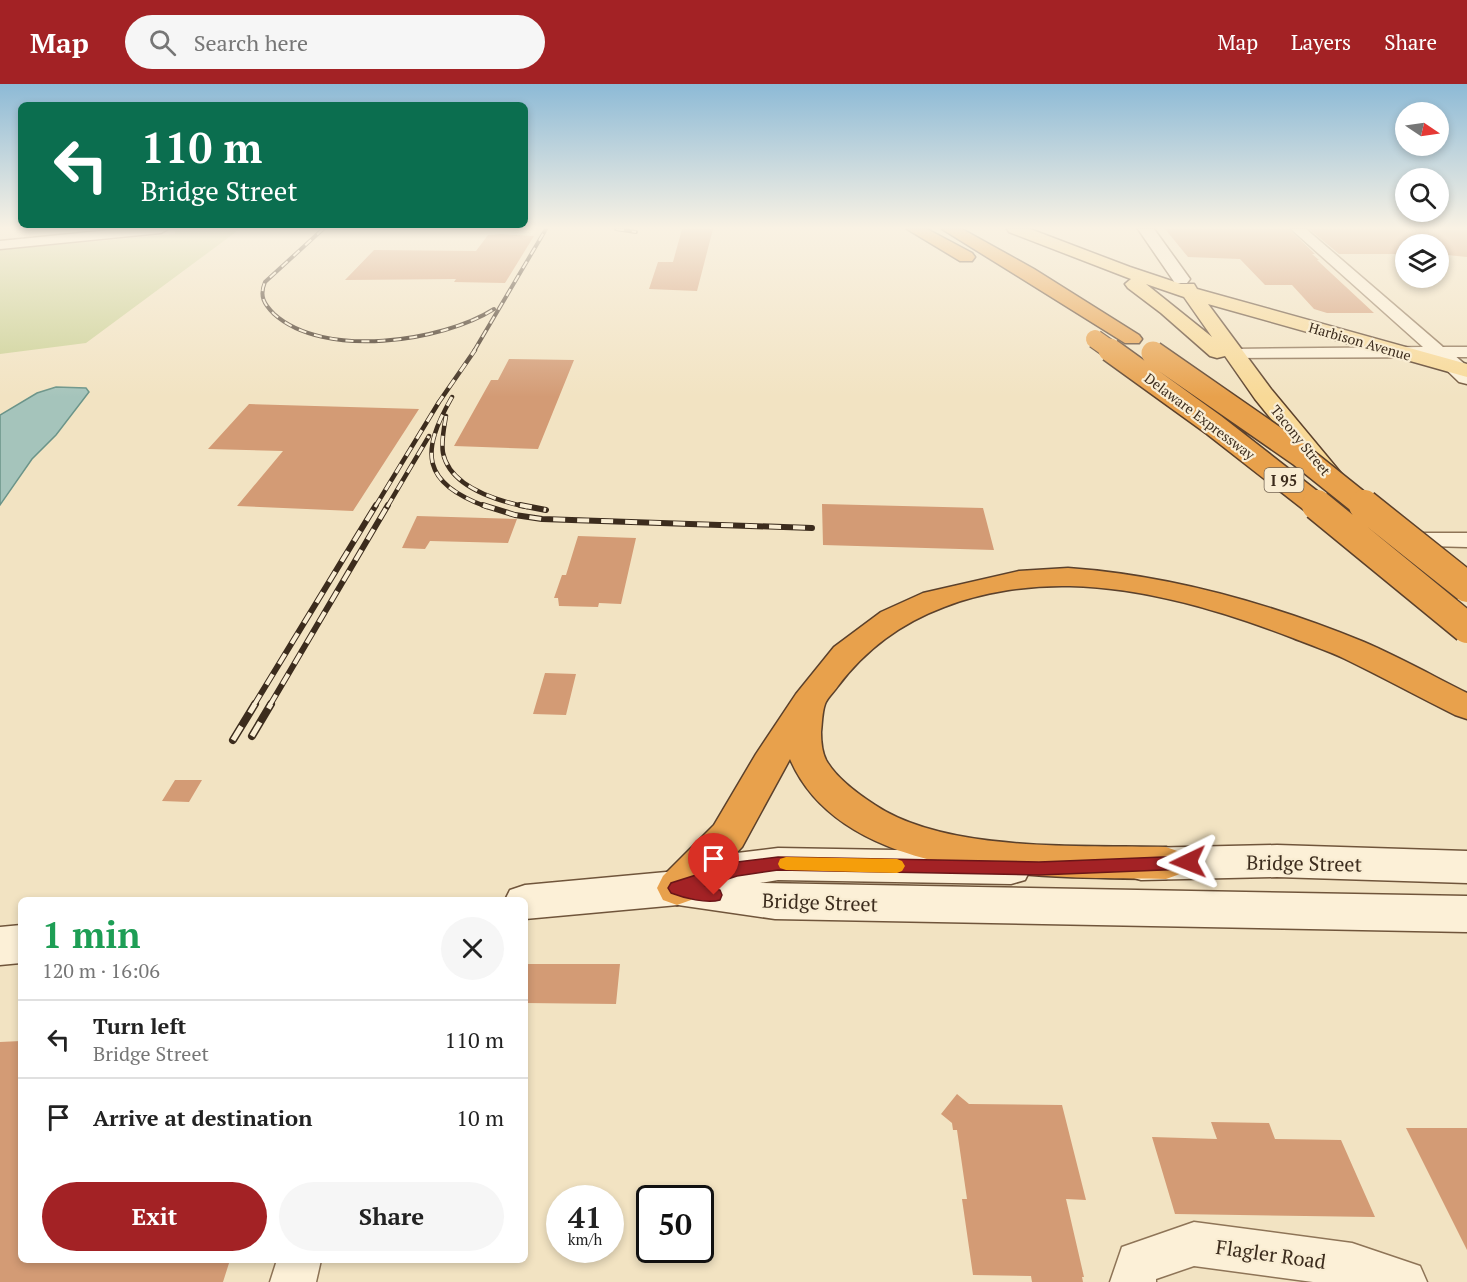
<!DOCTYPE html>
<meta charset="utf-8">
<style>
:root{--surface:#fff;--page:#f6f6f6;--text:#222;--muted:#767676;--line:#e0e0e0;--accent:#a32225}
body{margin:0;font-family:"PT Serif",serif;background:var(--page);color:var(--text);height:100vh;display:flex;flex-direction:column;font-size:22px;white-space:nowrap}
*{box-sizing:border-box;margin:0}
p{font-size:20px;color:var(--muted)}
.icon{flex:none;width:33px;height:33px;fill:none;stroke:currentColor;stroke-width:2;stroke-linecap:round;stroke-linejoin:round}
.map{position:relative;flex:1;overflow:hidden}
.side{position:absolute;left:18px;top:813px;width:510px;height:366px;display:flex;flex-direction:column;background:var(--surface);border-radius:9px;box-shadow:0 3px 9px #0003}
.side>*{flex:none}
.guide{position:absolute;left:18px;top:18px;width:510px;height:126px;border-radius:9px;box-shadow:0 3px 9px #0003;background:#0b6e4f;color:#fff;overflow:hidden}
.needle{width:39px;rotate:103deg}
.tools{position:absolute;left:1395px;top:18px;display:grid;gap:12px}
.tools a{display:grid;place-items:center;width:54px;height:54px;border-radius:50%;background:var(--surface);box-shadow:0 3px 9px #0003;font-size:30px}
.speed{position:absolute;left:546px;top:1101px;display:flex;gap:12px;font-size:30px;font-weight:700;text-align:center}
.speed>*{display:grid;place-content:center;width:78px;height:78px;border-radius:50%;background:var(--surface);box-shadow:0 3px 9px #0003;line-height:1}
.speed small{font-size:15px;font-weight:400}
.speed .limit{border:3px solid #111;border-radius:9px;background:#fff;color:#111}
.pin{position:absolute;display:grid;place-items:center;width:51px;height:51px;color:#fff;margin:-62px -26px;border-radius:50% 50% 50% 0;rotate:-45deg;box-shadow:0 0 6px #0007}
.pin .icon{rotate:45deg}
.me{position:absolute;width:66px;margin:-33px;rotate:268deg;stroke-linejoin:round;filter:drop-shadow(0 0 4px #0008)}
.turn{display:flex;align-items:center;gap:21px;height:126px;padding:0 24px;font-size:27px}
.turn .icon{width:78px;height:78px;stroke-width:2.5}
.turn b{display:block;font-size:42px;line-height:51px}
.round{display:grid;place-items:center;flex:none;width:63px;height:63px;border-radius:32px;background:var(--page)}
.head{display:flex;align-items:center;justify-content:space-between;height:102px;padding:0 24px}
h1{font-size:36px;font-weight:600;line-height:45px;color:#1e9e55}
.button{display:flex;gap:12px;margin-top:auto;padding:12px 24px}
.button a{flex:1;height:69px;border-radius:36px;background:var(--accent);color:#fff;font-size:24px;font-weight:600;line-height:69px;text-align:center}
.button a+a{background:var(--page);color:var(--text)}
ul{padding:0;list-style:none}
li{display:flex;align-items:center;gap:18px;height:78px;padding:0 24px;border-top:2px solid var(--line)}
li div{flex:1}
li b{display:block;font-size:22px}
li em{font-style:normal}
header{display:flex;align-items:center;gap:36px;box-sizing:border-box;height:84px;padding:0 30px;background:var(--accent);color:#fff}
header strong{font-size:28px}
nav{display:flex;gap:33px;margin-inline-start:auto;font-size:21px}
.search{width:420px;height:54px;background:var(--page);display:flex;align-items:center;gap:15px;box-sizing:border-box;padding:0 21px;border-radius:33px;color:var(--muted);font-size:22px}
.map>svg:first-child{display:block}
.green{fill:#cbd195}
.water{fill:#a5c4bb;stroke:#6b9489;stroke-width:1.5}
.building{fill:#d39b75}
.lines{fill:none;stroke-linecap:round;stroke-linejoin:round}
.minor-casing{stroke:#8e7457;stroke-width:3}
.secondary-casing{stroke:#70553b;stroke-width:3}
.primary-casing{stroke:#5b412c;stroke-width:3}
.motorway-casing{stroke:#5b412c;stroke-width:3}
.minor{fill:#fcf0d7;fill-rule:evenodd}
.secondary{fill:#fcf0d7;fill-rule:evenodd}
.primary{fill:#f8d997;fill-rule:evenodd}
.motorway{fill:#e8a14c;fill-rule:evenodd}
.rail-far3-casing{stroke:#3c2c1d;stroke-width:4}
.rail-far2-casing{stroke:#3c2c1d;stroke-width:4.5}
.rail-far1-casing{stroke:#3c2c1d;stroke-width:6}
.rail-casing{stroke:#3c2c1d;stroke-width:8}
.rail-far3{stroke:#f9edd3;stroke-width:2;stroke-dasharray:8;stroke-linecap:butt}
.rail-far2{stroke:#f9edd3;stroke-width:3;stroke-dasharray:10;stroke-linecap:butt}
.rail-far1{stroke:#f9edd3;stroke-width:4;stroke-dasharray:12;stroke-linecap:butt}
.rail{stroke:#f9edd3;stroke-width:5;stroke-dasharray:16;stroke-linecap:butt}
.motorway-bridge-far2-casing{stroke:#5b412c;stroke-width:20;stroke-linecap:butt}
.motorway-bridge-far1-casing{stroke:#5b412c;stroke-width:26;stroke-linecap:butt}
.motorway-bridge-casing{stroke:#5b412c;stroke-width:33;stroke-linecap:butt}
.motorway-bridge-far2{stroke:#e8a14c;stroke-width:18}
.motorway-bridge-far1{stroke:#e8a14c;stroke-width:23}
.motorway-bridge{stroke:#e8a14c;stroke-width:30}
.route{fill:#a32225;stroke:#6a1618;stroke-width:1.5}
.slow{fill:#f59e0b}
.labels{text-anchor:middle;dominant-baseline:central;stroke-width:4.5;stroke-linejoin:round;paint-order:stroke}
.far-street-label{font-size:14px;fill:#3c2c1d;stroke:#f9edd3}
.shield{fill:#f9edd3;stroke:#756654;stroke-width:1.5}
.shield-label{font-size:15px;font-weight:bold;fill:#3c2c1d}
.near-street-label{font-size:20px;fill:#3c2c1d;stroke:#f9edd3}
</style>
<header>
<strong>Map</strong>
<div class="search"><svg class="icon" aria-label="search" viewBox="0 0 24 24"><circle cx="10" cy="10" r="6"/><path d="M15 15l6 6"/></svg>Search here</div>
<nav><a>Map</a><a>Layers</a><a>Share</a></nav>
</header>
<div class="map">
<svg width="1467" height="1198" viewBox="0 0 1467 1198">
<rect width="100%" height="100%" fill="#f2e3c2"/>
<path class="green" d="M187,145H240L86,259L0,270V166L175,150V146Z"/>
<path class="water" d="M56,303L86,304L89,308L56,351L32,375L0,421V331L37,309Z"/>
<path class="building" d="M682,145H713L697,207L649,205L658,178H673Z
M1165,145H1289L1315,170H1312L1319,176H1317L1374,229H1327L1314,225L1292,201H1265L1240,175L1188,173Z
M1309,145L1467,146V173L1438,170V160H1406V170H1339Z
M501,150L534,152L505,199L454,198L456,195L345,196L374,166L476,167L488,151Z
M509,275L574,276L538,365L454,362L491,296H498Z
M249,320L419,325L353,427L237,422L283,367L208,365Z
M822,420L983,424L994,466L823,461Z
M417,432L517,435L508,459L430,457L425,465L402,464Z
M578,452L636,454L621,520L599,519L598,523L559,522L558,514H554L562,491H566Z
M545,589L576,590L566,631L533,630Z
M175,696H202L189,718L162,717Z
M525,880H620L616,920L525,919Z
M21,957V1176H230L223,1198H0V958Z
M957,1010L969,1020L1062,1021L1086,1116L1066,1115L1084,1193H1082L1083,1198H1032L1031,1192L973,1191L962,1115H967L957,1046H953L952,1039L941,1030Z
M1211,1038L1269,1039L1275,1055L1341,1056L1375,1133L1175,1130L1152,1053L1217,1055Z
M1406,1044H1467V1166Z"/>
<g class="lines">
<defs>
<path id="minor" d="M121,145H168L161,149L0,165V157Z
M1291,145H1306L1443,263H1467V273L1228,274L1225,270L1228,266L1234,265L1423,263Z
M1396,449H1467V463L1388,461L1385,456L1388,451Z
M1194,1138L1352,1159L1420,1182L1427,1198H1313L1194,1182L1156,1195V1198H1110L1122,1163Z
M277,1176H321L316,1198H270Z"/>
<path id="secondary" d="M1138,145H1154L1190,195L1187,199H1175Z
M1440,263L1447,265L1467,282V300L1459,298L1433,273L1430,269L1433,265Z
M1277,761L1467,767V799L1277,793L1141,796L1127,792L1121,780L1127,768L1141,764Z
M778,764L1011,768L1025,772L1031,784L1025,796L1011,800L778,796L760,799L1467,812V848L775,835L678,821L525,835V816H505L510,806L525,801L677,787L737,769Z
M21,841V879L0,881V843Z"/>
<path id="primary" d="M1007,145H1030L1130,183L1181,200H1194L1197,205L1467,280V293L1208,220L1271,305L1345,394L1341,399L1332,402L1323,399L1255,315L1225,272L1217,274L1210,272L1161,229L1128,204L1125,200L1131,195L1009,148ZM1146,200L1184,213L1212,253Z"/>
<path id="motorway" d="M907,145H927L972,169L975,173L972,177H960Z
M942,145H962L1034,185L1139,251L1142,255L1139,259H1125Z
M1068,484C1169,491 1271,520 1364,558C1399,573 1433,592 1467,609V635L1455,631C1419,613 1382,593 1345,575C1329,567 1310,561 1293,554C1222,527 1147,504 1070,502C1029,501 982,508 944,523C901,539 865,566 838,602C834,608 827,614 825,620C822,628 822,640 821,648C821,657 822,668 826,676C836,694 858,710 875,721C947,769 1082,761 1166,763L1180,768L1186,779L1180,790L1166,795C1053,793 844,801 790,675L742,763L691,816L677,821L663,816L657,804L663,792L714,741L756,670L796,610L834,563L881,528L923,509L1019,487Z"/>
</defs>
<use href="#minor" class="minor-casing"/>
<use href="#secondary" class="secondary-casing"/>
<use href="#primary" class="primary-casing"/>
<use href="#motorway" class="motorway-casing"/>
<use href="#minor" class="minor"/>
<use href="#secondary" class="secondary"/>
<use href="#primary" class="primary"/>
<use href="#motorway" class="motorway"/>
<defs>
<path id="rail-far3" d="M323,145L265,198C259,212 264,220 274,230C324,275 442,258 494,225
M616,145L636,148
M474,267L546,145"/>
<path id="rail-far2" d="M452,313C420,369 421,398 487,423
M446,332C444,344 441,357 443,369C450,403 498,417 527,423
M375,423L439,318L475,266
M387,423L429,352"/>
<path id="rail-far1" d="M483,421L515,431L542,435L812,444
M520,421L546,426
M254,621L376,421
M270,621L388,421"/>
<path id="rail" d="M252,652L271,620
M233,656L255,620"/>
</defs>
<use href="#rail-far3" class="rail-far3-casing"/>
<use href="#rail-far2" class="rail-far2-casing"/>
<use href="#rail-far1" class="rail-far1-casing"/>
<use href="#rail" class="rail-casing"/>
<use href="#rail-far3" class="rail-far3"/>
<use href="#rail-far2" class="rail-far2"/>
<use href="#rail-far1" class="rail-far1"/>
<use href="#rail" class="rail"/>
<defs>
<path id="motorway-bridge-far2" d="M1095,255L1112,267"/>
<path id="motorway-bridge-far1" d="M1110,266L1214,341L1319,423
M1153,269L1300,371L1365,423"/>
<path id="motorway-bridge" d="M1317,421L1467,544
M1364,421L1467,503"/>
</defs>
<use href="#motorway-bridge-far2" class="motorway-bridge-far2-casing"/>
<use href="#motorway-bridge-far1" class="motorway-bridge-far1-casing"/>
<use href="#motorway-bridge" class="motorway-bridge-casing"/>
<use href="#motorway-bridge-far2" class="motorway-bridge-far2"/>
<use href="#motorway-bridge-far1" class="motorway-bridge-far1"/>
<use href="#motorway-bridge" class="motorway-bridge"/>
</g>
<linearGradient id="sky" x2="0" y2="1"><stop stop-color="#8dbad6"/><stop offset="0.46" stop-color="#f9f2e4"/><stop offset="1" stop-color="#f9f2e4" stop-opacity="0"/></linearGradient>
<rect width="1467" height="313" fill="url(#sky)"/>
<path class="route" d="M1188,772L1194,774L1196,778L1194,783L1188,785L1039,791L778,786L737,792L706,802L720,806L722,811L720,816C707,820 684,814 671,809L668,804L671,799L737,778L778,773L1039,778Z"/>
<path class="slow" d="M786,773L897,775L902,777L905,782L902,787L897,789L786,786L780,784L778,780L780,775Z"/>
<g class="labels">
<g class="far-street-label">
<text transform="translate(1360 257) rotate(16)">Harbison Avenue</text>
<text transform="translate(1200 332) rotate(37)">Delaware Expressway</text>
<text transform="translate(1301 356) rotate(51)">Tacony Street</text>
</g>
<rect class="shield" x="1264.5" y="384" width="39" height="24" rx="4.5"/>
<g class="shield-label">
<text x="1284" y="396">I 95</text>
</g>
<g class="near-street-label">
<text transform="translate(1304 779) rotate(1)">Bridge Street</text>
<text transform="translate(820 818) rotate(2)">Bridge Street</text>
<text transform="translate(1271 1170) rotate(8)">Flagler Road</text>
</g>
</g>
</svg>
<div class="tools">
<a><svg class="needle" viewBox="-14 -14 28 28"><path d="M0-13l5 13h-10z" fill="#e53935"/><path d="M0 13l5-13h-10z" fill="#767676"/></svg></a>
<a><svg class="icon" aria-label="search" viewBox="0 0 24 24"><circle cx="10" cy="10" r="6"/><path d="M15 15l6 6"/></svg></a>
<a><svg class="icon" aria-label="layers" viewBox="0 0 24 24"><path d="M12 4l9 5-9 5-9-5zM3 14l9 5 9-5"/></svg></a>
</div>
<div class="speed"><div>41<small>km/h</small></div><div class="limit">50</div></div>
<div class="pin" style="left:714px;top:811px;background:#d93025"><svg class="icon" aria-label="arrive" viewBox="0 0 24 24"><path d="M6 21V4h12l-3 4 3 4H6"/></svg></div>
<svg class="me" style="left:1188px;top:778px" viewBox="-20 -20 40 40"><path d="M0-17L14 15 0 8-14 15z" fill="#a32225" stroke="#fff" stroke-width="4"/></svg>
<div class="guide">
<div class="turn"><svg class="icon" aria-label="left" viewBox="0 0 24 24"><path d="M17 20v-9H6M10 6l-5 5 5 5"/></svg><div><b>110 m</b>Bridge Street</div></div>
</div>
<section class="side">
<div class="head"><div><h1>1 min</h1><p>120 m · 16:06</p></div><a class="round"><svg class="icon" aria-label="close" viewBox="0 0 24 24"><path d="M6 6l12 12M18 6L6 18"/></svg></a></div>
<ul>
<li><svg class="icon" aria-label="left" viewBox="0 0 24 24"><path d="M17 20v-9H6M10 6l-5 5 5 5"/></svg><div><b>Turn left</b><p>Bridge Street</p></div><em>110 m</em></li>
<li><svg class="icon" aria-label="arrive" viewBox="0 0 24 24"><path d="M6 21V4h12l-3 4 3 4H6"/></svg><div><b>Arrive at destination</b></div><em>10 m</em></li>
</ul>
<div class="button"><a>Exit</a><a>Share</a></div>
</section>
</div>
